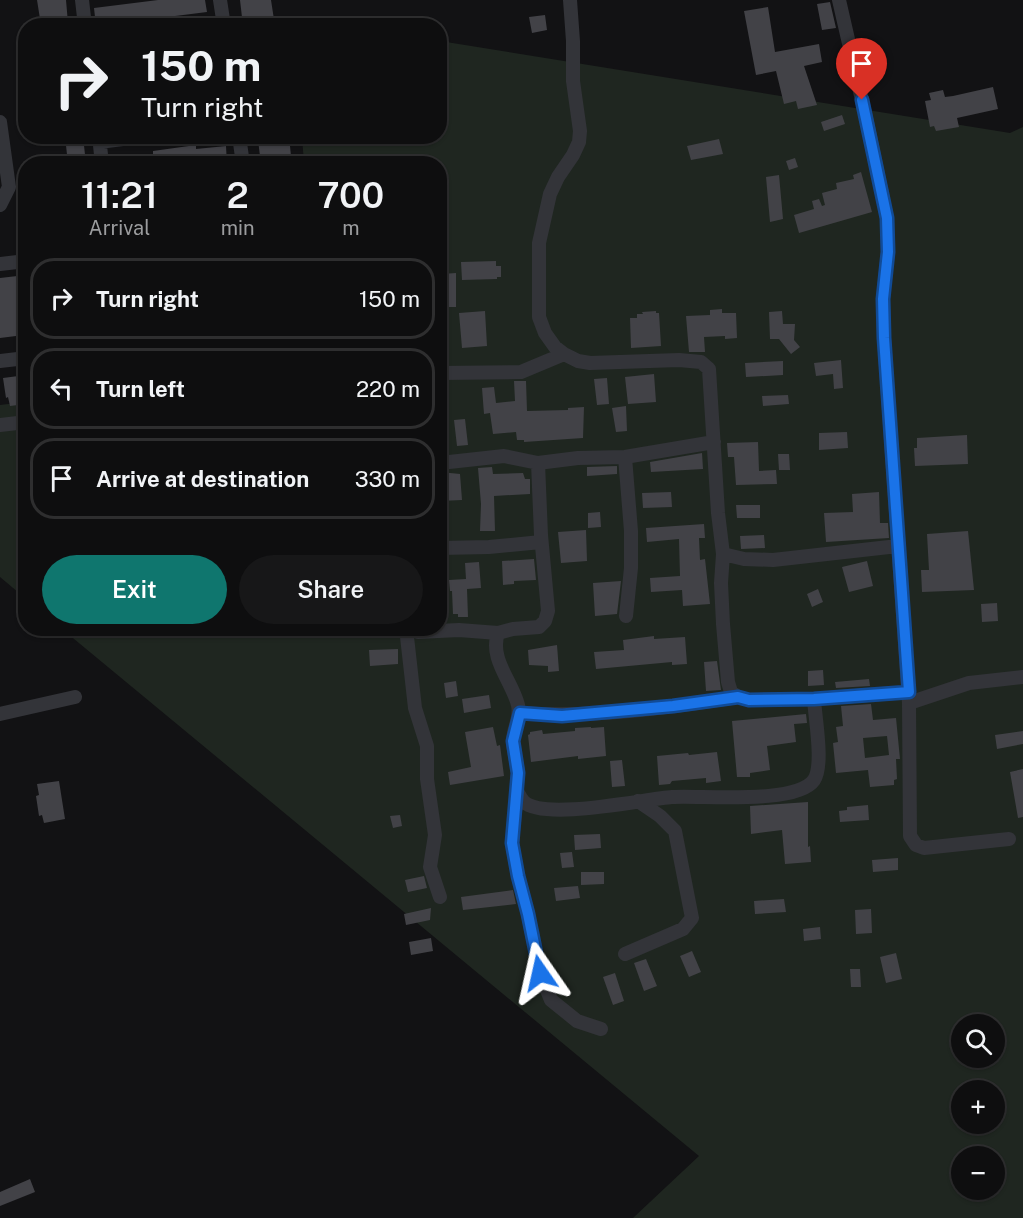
<!DOCTYPE html>
<meta charset="utf-8">
<style>
:root{--surface:#0e0e0f;--page:#171718;--text:#f1f3f6;--muted:#9b9c9e;--line:#2e2e2f;--accent:#0f766e}
body{margin:0;font-family:"Public Sans",sans-serif;background:var(--page);color:var(--text);height:100vh;display:flex;flex-direction:column;font-size:22px;white-space:nowrap}
*{box-sizing:border-box;margin:0}
p{font-size:20px;color:var(--muted)}
.icon{flex:none;width:33px;height:33px;fill:none;stroke:currentColor;stroke-width:2;stroke-linecap:round;stroke-linejoin:round}
.map{position:relative;flex:1;overflow:hidden}
.side{position:absolute;left:18px;top:156px;width:429px;height:480px;display:flex;flex-direction:column;background:var(--surface);border-radius:24px;box-shadow:0 2px 4px #0004,0 0 0 2px var(--line)}
.side>*{flex:none}
.guide{position:absolute;left:18px;top:18px;width:429px;height:126px;border-radius:24px;box-shadow:0 2px 4px #0004,0 0 0 2px var(--line);background:#0e0e0f;color:var(--text);overflow:hidden}
.tools{position:absolute;left:951px;top:1014px;display:grid;gap:12px}
.tools a{display:grid;place-items:center;width:54px;height:54px;border-radius:50%;background:var(--surface);box-shadow:0 2px 4px #0004,0 0 0 2px var(--line);font-size:30px}
.pin{position:absolute;display:grid;place-items:center;width:51px;height:51px;color:#fff;margin:-62px -26px;border-radius:50% 50% 50% 0;rotate:-45deg;box-shadow:0 0 6px #0007}
.pin .icon{rotate:45deg}
.me{position:absolute;width:66px;margin:-33px;rotate:349deg;stroke-linejoin:round;filter:drop-shadow(0 0 4px #0008)}
.turn{display:flex;align-items:center;gap:21px;height:126px;padding:0 24px;font-size:27px}
.turn .icon{width:78px;height:78px;stroke-width:2.5}
.turn b{display:block;font-size:42px;line-height:51px}
.eta{display:flex;justify-content:space-evenly;align-items:center;height:102px;text-align:center}
.eta b{font-size:36px;font-weight:600;line-height:42px}
.button{display:flex;gap:12px;margin-top:auto;padding:12px 24px}
.button a{flex:1;height:69px;border-radius:36px;background:var(--accent);color:#fff;font-size:24px;font-weight:600;line-height:69px;text-align:center}
.button a+a{background:var(--page);color:var(--text)}
ul{padding:0;list-style:none}
li{display:flex;align-items:center;gap:18px;height:81px;margin:0 12px 9px;padding:0 12px;border:3px solid var(--line);border-radius:24px}
li div{flex:1}
li b{display:block;font-size:22px}
li em{font-style:normal}
.map>svg:first-child{display:block}
.green{fill:#1f2620;fill-rule:evenodd}
.building{fill:#424247;fill-rule:evenodd}
.lines{fill:none;stroke-linecap:round;stroke-linejoin:round}
.minor{stroke:#333439;stroke-width:14}
.route-casing{stroke:#114b97;stroke-width:15}
.route{stroke:#1a73e8;stroke-width:10}
</style>
<div class="map">
<svg width="1023" height="1218" viewBox="0 0 1023 1218">
<rect width="100%" height="100%" fill="#121214"/>
<path class="green" d="M293,17L344,25H294Z
M440,41L1010,133L1023,127V1218H633L699,1156L62,629L440,628V164L304,163L302,137L440,136ZM962,1024H994V1058H962ZM962,1090H994V1124H962ZM962,1156H994V1190H962Z
M25,402V598L0,577V405Z"/>
<path class="building" d="M37,0H66L68,23L50,25L49,18L40,19Z
M158,0H205L207,12L96,26L94,8Z
M240,0H271L275,26H243Z
M830,2L836,28L822,30L817,4Z
M768,7L775,52L819,44L822,62L804,66L817,105L798,109L796,101L784,104L776,71L756,75L744,11Z
M545,15L547,30L532,33L529,17Z
M993,87L998,109L957,118L959,127L936,131L934,126L930,127L925,101L931,100L929,93L943,90L945,97L953,96Z
M842,115L845,124L824,131L821,122Z
M65,136H83L86,164H68Z
M283,136H289L291,156L278,157L279,162L261,164L258,140Z
M719,139L723,154L691,160L687,146Z
M196,145V149L226,146L227,164H148L147,155L153,154V151Z
M795,158L798,167L789,170L786,161Z
M861,172L872,212L799,233L794,215L814,209L812,201L819,199L822,206L825,205L822,193L837,189L836,183L854,179L853,175Z
M779,175L783,219L770,222L766,177Z
M496,261V266H501V277H497V279L462,280L461,262Z
M456,273V307H442V274Z
M26,275V321H22L24,335L0,338V278Z
M722,309V313H736L737,338L725,339V336L704,337L705,352H689L686,316L710,315V310Z
M485,311L487,346L462,348L459,313Z
M656,311V313H659L661,346L631,348L630,318H637V314H643L642,312Z
M782,311L783,324H795L794,340L800,347L791,354L779,339H770L769,312Z
M841,360L843,388L834,389L833,374L816,376L814,363Z
M783,361V375L746,377L745,363Z
M654,374L656,402L628,404L625,377Z
M26,375V404L10,406L8,397L6,398L3,378Z
M607,378L609,404L597,405L594,379Z
M514,381H526L527,411L568,410V408L584,407L583,438L524,442V440H517L516,432L493,434L490,413L484,414L482,388L494,387L496,403L515,401Z
M788,395L789,404L763,406L762,396Z
M626,406L627,431L616,432L612,408Z
M465,419L468,445L457,446L454,420Z
M847,432L848,448L819,450V433Z
M967,435L968,464L915,466L914,448H917V438Z
M758,442L759,471L776,470L777,484L736,485L734,457H728L727,443Z
M702,453L703,469L651,472L650,462Z
M778,454H789L790,470H779Z
M617,466V474L587,476V467Z
M492,467L493,474L523,473L525,479H530V494L494,496L495,531H480L481,504L478,468Z
M440,472L460,474L462,500L440,501Z
M671,492L672,507L643,508L642,493Z
M879,492L880,523H888L889,538L826,542L824,513L853,512L852,494Z
M736,505H760V518H737Z
M600,512L601,527L588,528V513Z
M704,524L705,538H699L700,560L705,559L710,604L683,606L682,590L651,592L650,578L680,576L679,539L647,542L646,528Z
M586,530L587,561L561,563L558,532Z
M968,531L974,590L922,592L921,570H929L927,534Z
M764,535L765,548L741,549L740,536Z
M534,559L536,580L514,581V584L503,585L502,561Z
M867,561L873,586L849,592L842,567Z
M479,562L481,588L467,589L468,617H458V614H453L452,591H450L449,580L466,579L465,563Z
M621,581L617,614L595,616L593,583Z
M818,589L823,602L812,607L807,594Z
M997,603L998,621L982,622L981,604Z
M654,636V639L685,637L687,664L672,665V662L596,669L594,652L624,650L623,640Z
M557,645L559,671L548,672V666L529,665L528,650Z
M398,649V664L370,666L369,650Z
M717,661L721,690L706,691L704,662Z
M823,670L824,685L808,686V671Z
M869,679L870,686L836,688L835,682Z
M456,681L458,696L446,698L444,683Z
M489,695L491,708L464,713L462,699Z
M871,704L873,720L896,718L900,759H896L897,779L894,780V785L870,787L868,770L836,773L833,743L838,742L836,727L843,726L841,706ZM887,736L889,755L865,758L863,738Z
M806,714L807,723L794,724L796,742L767,746L770,770L750,773V777H737L732,721Z
M493,727L497,746L500,745L504,776L450,785L448,772L471,767L465,732Z
M591,727V728L604,727L606,756L578,759V756L531,762L528,735L530,734V732L542,730L543,734L575,731V728Z
M1023,731V744L997,749L995,735Z
M717,752L721,781L706,783V778L672,781L670,784L659,785L657,756L688,753L689,755Z
M622,760L625,786L612,787L610,761Z
M1023,769V817L1018,818L1010,772Z
M59,781L65,819L44,823L42,815L39,816L36,796L39,795L37,784Z
M808,802V847L810,846L811,862L785,864L782,830L751,834L750,806Z
M868,805L869,820L840,822L839,811L847,810V807Z
M400,815L402,826L393,828L390,816Z
M600,834L601,848L575,850L574,835Z
M572,852L574,867L562,868L560,853Z
M898,858V870L873,872L872,860Z
M581,872H604V884L581,885Z
M424,876L427,888L408,892L405,880Z
M578,886L580,898L556,901L554,888Z
M513,890L516,904L463,910L461,897Z
M784,899L786,912L755,914L754,901Z
M431,908L430,920L406,925L404,914Z
M871,909L872,933L856,934L855,910Z
M820,927L821,939L804,941L803,929Z
M431,938L433,951L411,955L409,942Z
M692,951L701,972L689,977L680,956Z
M896,953L902,979L886,983L880,957Z
M646,959L657,986L644,991L634,963Z
M850,969H860L861,987H851Z
M615,973L624,1001L613,1005L603,977Z
M30,1179L35,1192L0,1206V1192Z"/>
<g class="lines">
<path class="minor" d="M82,0L85,26
M220,0L224,26
M570,0L573,41V81L580,131L579,142L573,155L558,177L550,194L539,243V317L545,333L555,347L564,354L578,361L590,363L679,360L701,362L709,369L718,513L723,554L721,583L723,624L728,682L731,692L738,697L749,700L814,699L909,692
M839,0L867,122L887,218L888,252L883,299L884,338L909,703L969,683L1023,677
M0,122L9,187L0,205
M99,136L102,164
M239,136L243,164
M99,142L147,136
M0,264L26,261
M0,361L26,358
M440,373L521,372L564,354
M0,425L26,422
M625,457L631,531V568L626,616
M440,463L504,456L538,463L578,458L625,457L714,442
M538,463L541,535L548,611L545,621L539,627L513,629L498,633C489,659 512,681 518,705C521,718 513,728 513,741C513,751 517,762 518,772C518,778 516,785 517,791C518,793 522,800 524,802C545,821 644,799 672,797C701,795 797,805 814,780C824,765 815,718 814,699
M440,548L489,547L541,542
M723,554L744,559L773,560L898,546
M406,628L415,708L427,746V779L435,835L430,867L440,897
M407,628L418,632L459,630L498,633
M909,703L910,836L916,845L924,848L1009,839
M520,713C593,718 666,708 738,697
M0,714L75,697
M517,791L512,843L518,876L528,914L540,973L551,1000L577,1021L601,1029
M625,954L683,929L692,918L675,831L660,816L638,801"/>
</g>
<g class="lines">
<defs>
<path id="route" d="M540,973L528,914L518,876L512,843L518,773L513,741L520,713L562,716L673,706L738,697L749,700L814,699L909,692L884,338L883,299L888,252L887,218L862,100"/>
</defs>
<use href="#route" class="route-casing"/>
<use href="#route" class="route"/>
</g>
</svg>
<div class="tools">
<a><svg class="icon" aria-label="search" viewBox="0 0 24 24"><circle cx="10" cy="10" r="6"/><path d="M15 15l6 6"/></svg></a>
<a>+</a>
<a>−</a>
</div>
<div class="pin" style="left:862px;top:100px;background:#d93025"><svg class="icon" aria-label="arrive" viewBox="0 0 24 24"><path d="M6 21V4h12l-3 4 3 4H6"/></svg></div>
<svg class="me" style="left:540px;top:973px" viewBox="-20 -20 40 40"><path d="M0-17L14 15 0 8-14 15z" fill="#1a73e8" stroke="#fff" stroke-width="4"/></svg>
<div class="guide">
<div class="turn"><svg class="icon" aria-label="right" viewBox="0 0 24 24"><path d="M7 20v-9h11M14 6l5 5-5 5"/></svg><div><b>150 m</b>Turn right</div></div>
</div>
<section class="side">
<div class="eta">
<div><b>11:21</b><p>Arrival</p></div>
<div><b>2</b><p>min</p></div>
<div><b>700</b><p>m</p></div>
</div>
<ul>
<li><svg class="icon" aria-label="right" viewBox="0 0 24 24"><path d="M7 20v-9h11M14 6l5 5-5 5"/></svg><div><b>Turn right</b></div><em>150 m</em></li>
<li><svg class="icon" aria-label="left" viewBox="0 0 24 24"><path d="M17 20v-9H6M10 6l-5 5 5 5"/></svg><div><b>Turn left</b></div><em>220 m</em></li>
<li><svg class="icon" aria-label="arrive" viewBox="0 0 24 24"><path d="M6 21V4h12l-3 4 3 4H6"/></svg><div><b>Arrive at destination</b></div><em>330 m</em></li>
</ul>
<div class="button"><a>Exit</a><a>Share</a></div>
</section>
</div>
